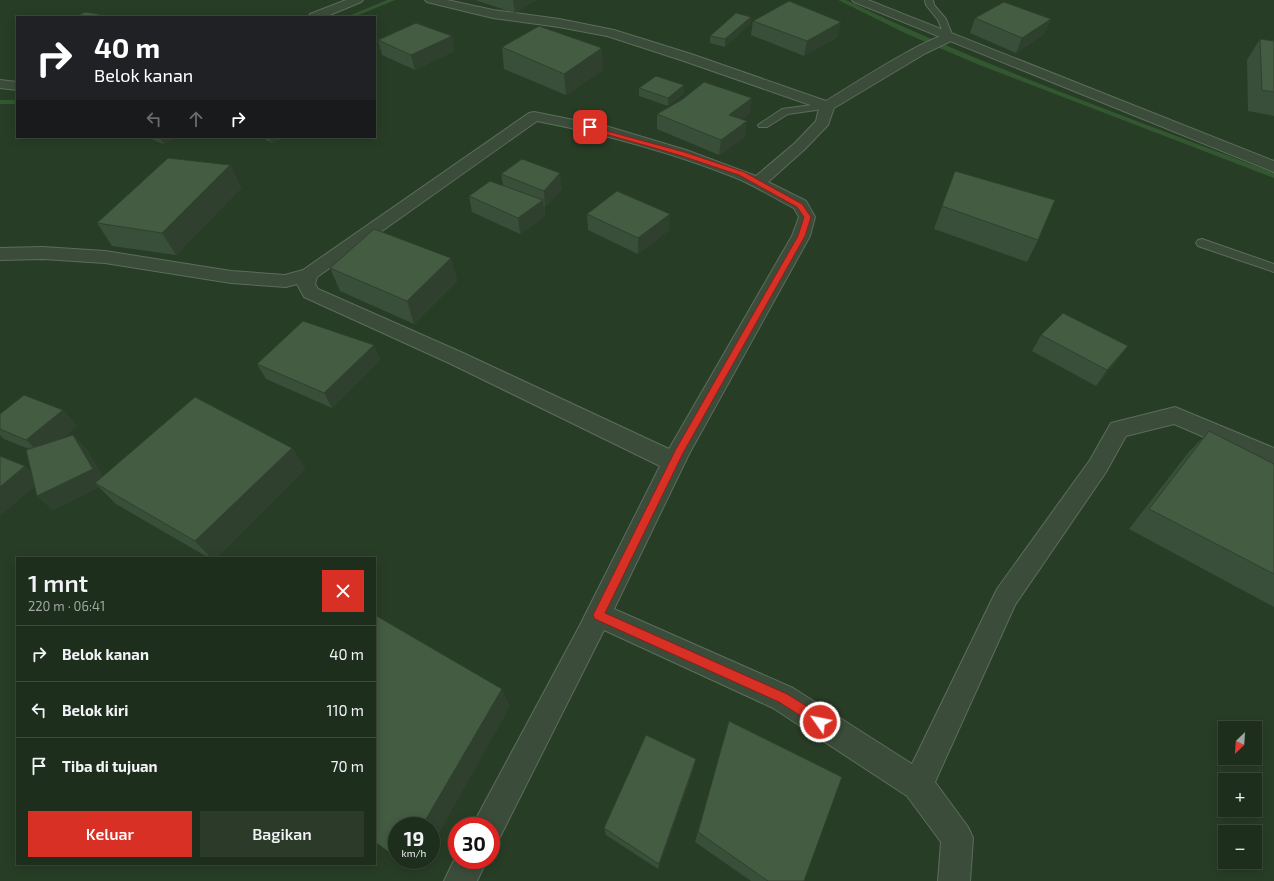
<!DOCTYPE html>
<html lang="id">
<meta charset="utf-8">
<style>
:root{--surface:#1e2e1c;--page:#2b3a29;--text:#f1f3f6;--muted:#a1a8a3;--line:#3c4a3b;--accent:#d93025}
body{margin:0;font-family:"Exo 2",sans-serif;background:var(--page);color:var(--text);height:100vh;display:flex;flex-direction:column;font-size:15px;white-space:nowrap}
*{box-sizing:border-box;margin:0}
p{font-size:13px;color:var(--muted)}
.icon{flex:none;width:22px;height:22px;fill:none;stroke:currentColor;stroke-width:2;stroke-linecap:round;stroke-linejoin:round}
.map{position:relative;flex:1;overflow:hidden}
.panel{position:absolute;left:16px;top:557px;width:360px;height:308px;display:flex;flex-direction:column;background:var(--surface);border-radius:0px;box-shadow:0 2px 10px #0003,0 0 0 1px var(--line)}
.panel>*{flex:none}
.hud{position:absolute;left:16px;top:16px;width:360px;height:122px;border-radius:0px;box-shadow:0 2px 10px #0003,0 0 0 1px var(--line);background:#202124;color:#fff;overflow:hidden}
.needle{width:26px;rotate:205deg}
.tools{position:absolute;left:1218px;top:721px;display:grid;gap:8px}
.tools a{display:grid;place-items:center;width:44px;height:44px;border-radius:0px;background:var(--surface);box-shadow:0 2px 10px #0003,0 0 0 1px var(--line);font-size:20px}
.speed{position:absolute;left:388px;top:817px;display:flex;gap:8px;font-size:20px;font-weight:700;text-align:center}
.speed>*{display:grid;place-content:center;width:52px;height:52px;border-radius:50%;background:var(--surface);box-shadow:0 2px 10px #0003,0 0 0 1px var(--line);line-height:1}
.speed small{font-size:10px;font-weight:400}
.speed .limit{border:6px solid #d22;background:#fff;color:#111}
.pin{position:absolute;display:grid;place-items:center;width:34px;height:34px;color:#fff;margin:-17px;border-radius:8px;box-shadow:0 2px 6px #0006}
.me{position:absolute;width:44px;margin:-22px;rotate:303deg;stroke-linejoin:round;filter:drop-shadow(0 0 3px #0008)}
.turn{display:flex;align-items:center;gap:14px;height:84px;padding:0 12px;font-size:18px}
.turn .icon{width:52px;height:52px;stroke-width:2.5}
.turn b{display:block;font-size:28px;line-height:34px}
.lanes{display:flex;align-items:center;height:38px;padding:0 12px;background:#0003;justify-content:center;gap:20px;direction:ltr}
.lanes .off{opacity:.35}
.round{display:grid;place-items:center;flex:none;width:42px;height:42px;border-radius:0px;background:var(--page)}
.overview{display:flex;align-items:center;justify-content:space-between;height:68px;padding:0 12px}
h1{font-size:24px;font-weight:600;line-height:30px}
.primary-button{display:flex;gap:8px;margin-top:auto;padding:8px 12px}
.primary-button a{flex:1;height:46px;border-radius:0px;background:var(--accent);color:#fff;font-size:16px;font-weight:600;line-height:46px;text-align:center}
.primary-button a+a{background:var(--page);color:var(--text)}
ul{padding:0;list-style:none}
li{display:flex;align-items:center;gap:12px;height:56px;padding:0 12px;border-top:1px solid var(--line)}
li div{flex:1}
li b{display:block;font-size:15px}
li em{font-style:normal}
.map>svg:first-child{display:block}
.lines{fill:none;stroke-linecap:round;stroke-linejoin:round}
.stream{fill:#335730;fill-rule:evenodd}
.service-casing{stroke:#5c6d5b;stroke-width:2}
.minor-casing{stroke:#5c6d5b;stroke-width:2}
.tertiary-casing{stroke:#5c6d5b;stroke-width:2}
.service{fill:#3b4d3a;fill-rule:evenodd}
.minor{fill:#3b4d3a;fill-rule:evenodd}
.tertiary{fill:#3b4d3a;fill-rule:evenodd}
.wall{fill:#3a4f39}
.shaded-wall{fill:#30402e}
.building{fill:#445c42;stroke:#30402e}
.route{fill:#d93025;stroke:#8d1f18}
</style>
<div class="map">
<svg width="1274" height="881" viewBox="0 0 1274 881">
<rect width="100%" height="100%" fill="#283d26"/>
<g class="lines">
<path class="stream" d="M387,0H395L354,17H346Z
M838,0H846C985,67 1130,118 1274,173V178L977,64L907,34Z
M0,100H17V104H0Z"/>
<defs>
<path id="service" d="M925,0H933L934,5L946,19L953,37L952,39H946L938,20L926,5Z
M827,103L832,106L830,108L788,114L767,127H759L758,125L782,109Z
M1202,239L1274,264V272L1198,246L1196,243L1198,240Z"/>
<path id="minor" d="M425,0H447L493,10L559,19L614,30L691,54L826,101C846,89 936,30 953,34L955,37L953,40L926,53L834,108L828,125L805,149L768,182L806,201L815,217L810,236L689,454L614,609L793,688L912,764L997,589L1090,460L1111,423L1175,407L1274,448V467L1174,424L1126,436L1106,472L1015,605L935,782L968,827L973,838L970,881H938L941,842L907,796L773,708L604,630L500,837L491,841V826H474L478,815L579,627L660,466L449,363L304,297L297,284L286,287L231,283L105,263L43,259L0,260V248L43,247L105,251L231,271L285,275L303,270L529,113L534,112L609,127L686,150L756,176L795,143L816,121L819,108L681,60L607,36L559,27L493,18L427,2ZM537,121C604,134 670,152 734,177C754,185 774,198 794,208L799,217L792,236L669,449L463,353L318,289L315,284L317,277Z
M457,854V860H487L477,881H444Z"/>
<path id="tertiary" d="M346,0H363L361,2L325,17H308L310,14Z
M852,0H868L1274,161V172L854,2Z
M0,80L17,82V90L0,88Z"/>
</defs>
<use href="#service" class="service-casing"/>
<use href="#minor" class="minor-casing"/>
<use href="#tertiary" class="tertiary-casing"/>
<use href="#service" class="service"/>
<use href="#minor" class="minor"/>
<use href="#tertiary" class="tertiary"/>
</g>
<path class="wall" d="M475,0H536L515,13Z
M751,17L750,24L725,47L710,43V36Z
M975,18L1045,33L1016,53L970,33Z
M753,21L838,37L804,56L751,35Z
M452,36L454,51L415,70L382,55L378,40Z
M1260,39L1274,41V116L1248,111L1247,60Z
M502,47L603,70L566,95L504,69Z
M684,85V93L668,106L639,96V88Z
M750,113L742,119L745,137L719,155L657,129V114Z
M147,137H177L163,144Z
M261,137H284L272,143Z
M230,165L241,188L176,255L112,246L97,223Z
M955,171L1038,240L1027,262L934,229Z
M501,174L562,189L545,207L544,206L545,216L520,234L472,212L469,196L503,186Z
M587,214L669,230L638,254L588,230Z
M451,258L457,281L414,324L340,291L330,268Z
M1041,335L1116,362L1096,386L1032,351Z
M374,345L380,360L332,408L266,379L257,364Z
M63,410L77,426L61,439L73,435L87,450L103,477L292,448L305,469L216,558H209L116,504L99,487L53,510L37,496L31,472L29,449L4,439L0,435V414Z
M1209,431L1274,464V607L1129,529L1188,453Z
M729,721L804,881H751L695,842Z
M694,768L658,869L606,835L604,828Z"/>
<path class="shaded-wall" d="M513,0H536L515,13Z
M751,17L750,24L725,47V39Z
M1051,19L1045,33L1016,53L1022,38Z
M841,22L838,37L804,56L807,41Z
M452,36L454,51L415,70L411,55Z
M602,48L603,70L566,95L564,74Z
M684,85V93L668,106V98Z
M752,98L750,113L727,130L729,115Z
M747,121L745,137L719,155L721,140Z
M160,137H177L163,144Z
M269,137H284L272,143Z
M230,165L241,188L176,255L162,233Z
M560,173L562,189L545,207L544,191Z
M543,200L545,216L520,234L518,218Z
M670,214L669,230L638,254V238Z
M451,258L457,281L414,324L407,301Z
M374,345L380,360L332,408L324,393Z
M1128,346L1116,362L1096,386L1107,370Z
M63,410L77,426L42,455L26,440Z
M73,435L87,450L107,483H95L99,487L53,510L37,496Z
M292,448L305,469L216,558H211L195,541Z
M25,466L41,481L0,516V487Z
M502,689L510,707L431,847V826H422Z
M696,759L694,768L658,869L659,864Z
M402,860H424L417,871L402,861Z"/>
<path class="building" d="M789,1L841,22L807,41L753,21Z
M1004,2L1051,19L1022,38L975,18Z
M85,12L117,17H75Z
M736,13L751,17L725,39L710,36Z
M416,23L452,36L411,55L378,40Z
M539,26L602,48L564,74L502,47Z
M1260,39L1274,41V92L1262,90Z
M656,76L684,85L668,98L639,88Z
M704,82L752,98L729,115L747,121L721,140L657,114L683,99Z
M168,158L230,165L162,233L97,223Z
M522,159L560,173L544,191L501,174Z
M955,171L1055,200L1038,240L942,206Z
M490,181L543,200L518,218L469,196Z
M617,191L670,214L638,238L587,214Z
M374,229L451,258L407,301L330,268Z
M1063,313L1128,346L1107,370L1041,335Z
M303,321L374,345L324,393L257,364Z
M24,395L63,410L26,440L0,429V414Z
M195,397L292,448L195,541L95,483Z
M1209,431L1274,464V574L1149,509Z
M73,435L93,469L37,496L26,450Z
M0,456L25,466L0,487Z
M375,615L502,689L422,826H397V858L375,842Z
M729,721L842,777L804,881H768L698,832Z
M646,735L696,759L659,864L604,828Z"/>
<path class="route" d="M588,126L684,152L744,172L802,204L811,217L805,236L683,453L605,613L787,694L824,717L826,722L824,726L820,728L779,702L595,619L593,615L676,449L798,236L804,217L797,207L739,175L679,155L588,129Z"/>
</svg>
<div class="tools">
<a><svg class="needle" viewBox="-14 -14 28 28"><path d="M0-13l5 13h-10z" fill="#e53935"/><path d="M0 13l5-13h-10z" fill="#a1a8a3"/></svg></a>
<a>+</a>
<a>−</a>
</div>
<div class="speed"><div>19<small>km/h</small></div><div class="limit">30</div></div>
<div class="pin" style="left:590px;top:127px;background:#d93025"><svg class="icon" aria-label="arrive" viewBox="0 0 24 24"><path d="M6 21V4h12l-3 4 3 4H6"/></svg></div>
<svg class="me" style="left:820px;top:722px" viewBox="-20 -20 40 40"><circle r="17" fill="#d93025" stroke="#fff" stroke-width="3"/><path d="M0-11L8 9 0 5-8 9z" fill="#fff"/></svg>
<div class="hud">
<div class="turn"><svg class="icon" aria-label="right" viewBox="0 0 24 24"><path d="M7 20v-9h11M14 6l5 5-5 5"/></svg><div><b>40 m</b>Belok kanan</div></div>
<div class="lanes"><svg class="icon off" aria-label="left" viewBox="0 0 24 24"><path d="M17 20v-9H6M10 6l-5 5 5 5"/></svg><svg class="icon off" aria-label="ahead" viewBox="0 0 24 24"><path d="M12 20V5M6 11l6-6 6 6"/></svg><svg class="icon" aria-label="right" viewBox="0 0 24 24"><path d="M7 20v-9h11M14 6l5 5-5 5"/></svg></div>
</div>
<section class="panel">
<div class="overview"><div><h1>1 mnt</h1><p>220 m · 06:41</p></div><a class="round" style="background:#d93025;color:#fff"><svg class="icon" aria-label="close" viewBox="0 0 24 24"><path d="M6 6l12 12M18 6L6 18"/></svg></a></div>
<ul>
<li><svg class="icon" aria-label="right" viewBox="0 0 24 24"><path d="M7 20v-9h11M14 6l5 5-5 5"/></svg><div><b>Belok kanan</b></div><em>40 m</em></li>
<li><svg class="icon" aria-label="left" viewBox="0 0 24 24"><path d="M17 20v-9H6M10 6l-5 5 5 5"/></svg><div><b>Belok kiri</b></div><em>110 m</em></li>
<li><svg class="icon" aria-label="arrive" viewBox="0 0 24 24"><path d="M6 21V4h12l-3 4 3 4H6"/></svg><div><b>Tiba di tujuan</b></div><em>70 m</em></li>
</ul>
<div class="primary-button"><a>Keluar</a><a>Bagikan</a></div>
</section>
</div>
